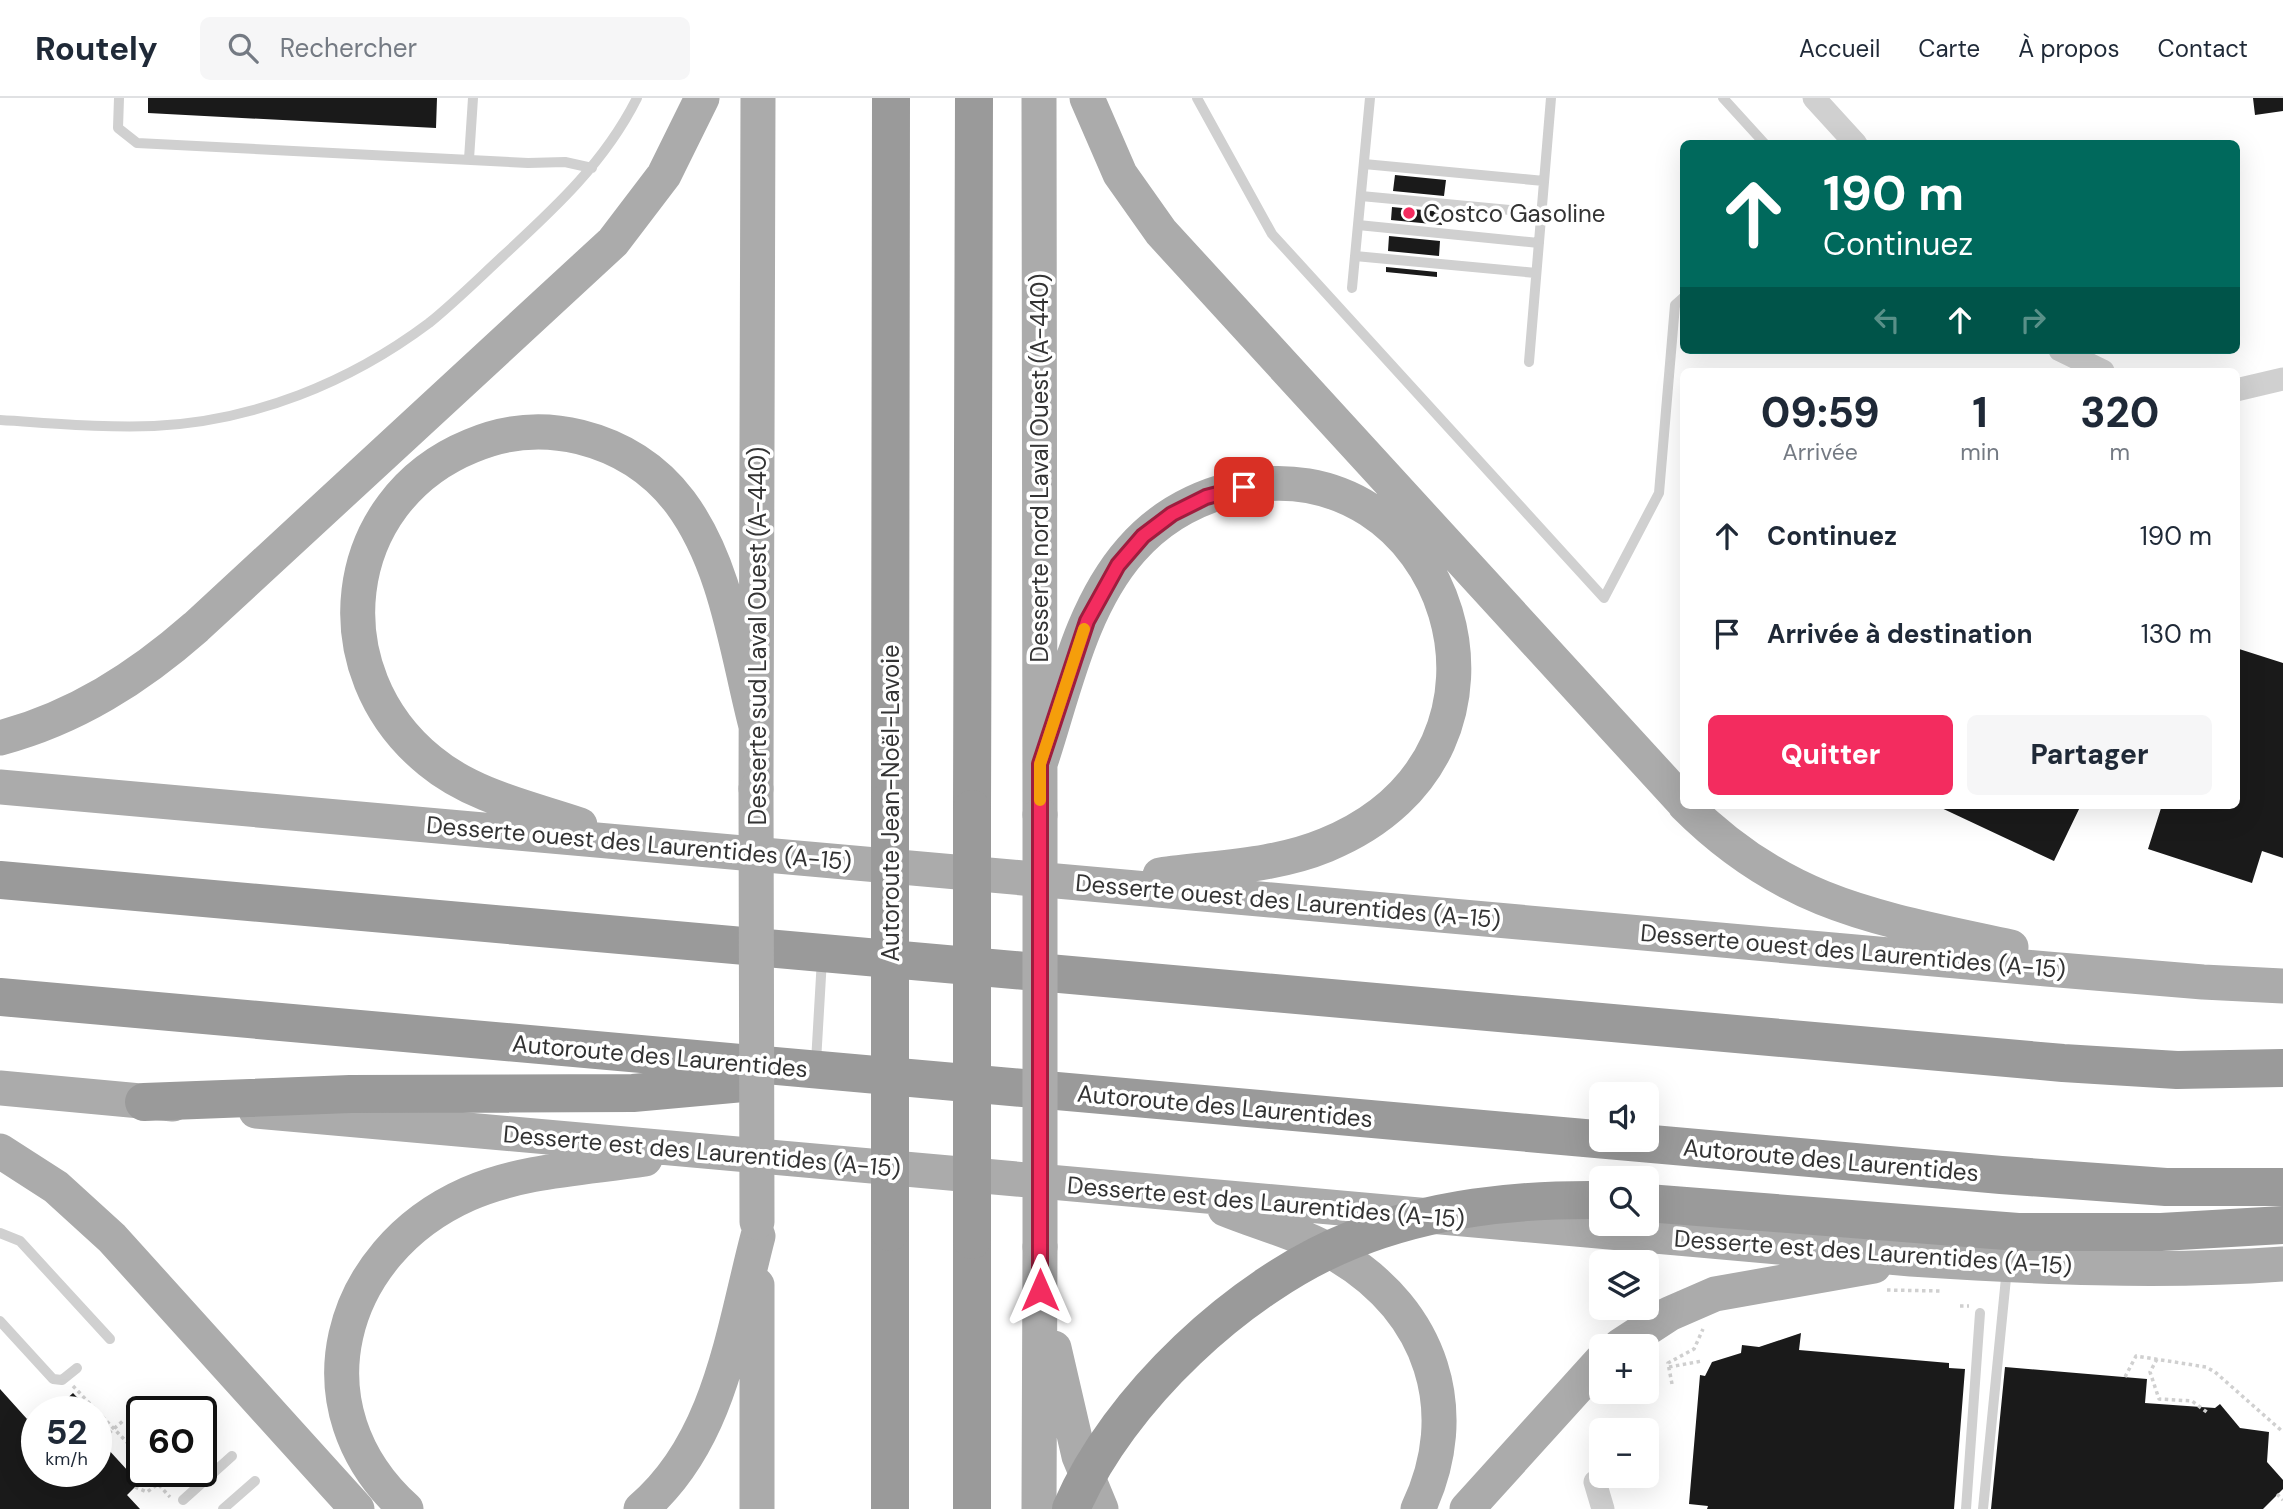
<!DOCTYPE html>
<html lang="fr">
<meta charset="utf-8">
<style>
:root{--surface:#fff;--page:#f6f6f7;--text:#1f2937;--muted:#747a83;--line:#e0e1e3;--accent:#f32c5f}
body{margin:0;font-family:"DM Sans",sans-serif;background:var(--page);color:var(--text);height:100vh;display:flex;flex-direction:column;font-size:26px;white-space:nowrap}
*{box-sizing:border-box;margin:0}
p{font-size:23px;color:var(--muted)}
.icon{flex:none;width:38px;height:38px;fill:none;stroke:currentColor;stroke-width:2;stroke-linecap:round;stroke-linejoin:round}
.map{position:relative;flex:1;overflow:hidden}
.panel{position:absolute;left:1680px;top:270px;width:560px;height:441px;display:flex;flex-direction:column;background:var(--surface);border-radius:10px;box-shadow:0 7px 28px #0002}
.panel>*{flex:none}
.top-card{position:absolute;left:1680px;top:42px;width:560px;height:214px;border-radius:10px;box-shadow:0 7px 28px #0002;background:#00695c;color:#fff;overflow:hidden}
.fabs{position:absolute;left:1589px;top:984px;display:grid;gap:14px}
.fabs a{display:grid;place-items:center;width:70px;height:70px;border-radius:10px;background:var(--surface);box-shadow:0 7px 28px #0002;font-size:35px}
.speed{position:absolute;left:21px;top:1298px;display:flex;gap:14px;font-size:35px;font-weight:700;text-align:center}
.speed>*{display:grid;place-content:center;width:91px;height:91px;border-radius:50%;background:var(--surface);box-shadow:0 7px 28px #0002;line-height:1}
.speed small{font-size:18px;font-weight:400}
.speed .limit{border:4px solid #111;border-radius:10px;background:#fff;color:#111}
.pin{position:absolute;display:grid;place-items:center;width:60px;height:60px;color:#fff;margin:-30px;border-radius:14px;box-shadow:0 4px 10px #0006}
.me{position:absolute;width:77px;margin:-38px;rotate:0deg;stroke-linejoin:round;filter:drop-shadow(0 0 5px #0008)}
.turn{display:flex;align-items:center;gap:24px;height:147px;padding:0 28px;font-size:32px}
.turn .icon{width:91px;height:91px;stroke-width:2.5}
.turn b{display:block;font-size:49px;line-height:60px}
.lanes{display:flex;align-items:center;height:66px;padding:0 28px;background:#0003;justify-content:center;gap:35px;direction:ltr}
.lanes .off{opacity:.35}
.eta{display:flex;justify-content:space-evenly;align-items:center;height:119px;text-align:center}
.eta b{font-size:42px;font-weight:800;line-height:49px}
.button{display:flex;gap:14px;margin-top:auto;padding:14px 28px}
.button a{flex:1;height:80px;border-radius:10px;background:var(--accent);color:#fff;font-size:28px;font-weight:800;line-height:80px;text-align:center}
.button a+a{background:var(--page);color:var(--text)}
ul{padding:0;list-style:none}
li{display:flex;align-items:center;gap:21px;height:98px;padding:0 28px}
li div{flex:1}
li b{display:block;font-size:26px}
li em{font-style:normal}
header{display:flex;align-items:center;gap:42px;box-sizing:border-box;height:98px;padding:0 35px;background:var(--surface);border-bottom:2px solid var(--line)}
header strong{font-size:33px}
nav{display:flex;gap:38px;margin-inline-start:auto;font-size:24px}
.search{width:490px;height:63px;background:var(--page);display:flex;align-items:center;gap:18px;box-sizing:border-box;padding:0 24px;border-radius:10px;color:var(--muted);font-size:26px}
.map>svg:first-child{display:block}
.building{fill:#1a1a1a}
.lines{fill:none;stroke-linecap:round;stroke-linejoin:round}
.path{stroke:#d0d0d0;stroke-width:3.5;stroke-dasharray:3.5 3.5;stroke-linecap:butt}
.lane{stroke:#d0d0d0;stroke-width:10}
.street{stroke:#d0d0d0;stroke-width:23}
.primary{stroke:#ababab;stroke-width:35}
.highway{stroke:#9a9a9a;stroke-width:38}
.primary-bridge{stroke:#ababab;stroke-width:35}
.highway-bridge{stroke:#9a9a9a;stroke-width:38}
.route-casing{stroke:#9e1d3e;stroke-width:18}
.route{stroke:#f32c5f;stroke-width:12}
.slow{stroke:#f59e0b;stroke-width:12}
.poi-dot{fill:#f32c5f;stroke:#fff;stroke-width:2.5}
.labels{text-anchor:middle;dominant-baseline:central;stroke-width:7;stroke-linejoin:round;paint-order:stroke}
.poi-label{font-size:24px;fill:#333;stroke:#fff;text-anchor:start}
.street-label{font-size:24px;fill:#333;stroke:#fff}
</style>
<header>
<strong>Routely</strong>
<div class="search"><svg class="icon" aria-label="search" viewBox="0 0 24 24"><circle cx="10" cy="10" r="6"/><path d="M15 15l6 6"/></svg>Rechercher</div>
<nav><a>Accueil</a><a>Carte</a><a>À propos</a><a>Contact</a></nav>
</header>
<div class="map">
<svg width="2283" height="1411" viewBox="0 0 2283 1411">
<rect width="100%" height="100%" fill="#fff"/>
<path class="building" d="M148,0H437L436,30L148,15Z
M2253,0H2283V13L2255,17Z
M1395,77L1446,82L1444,98L1393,93Z
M1392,109L1443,114L1442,127L1391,122Z
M1389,138L1440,143L1439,158L1388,153Z
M1386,169L1437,174V179L1386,174Z
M2236,550L2283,565V760L2262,753L2252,785L2148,751L2162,707H2236Z
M1935,707H2081L2054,763Z
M1801,1235L1799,1252L1949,1265V1270L1965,1271L1954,1411H1707L1708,1408L1689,1406L1700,1277L1705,1278L1712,1264L1741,1255L1742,1247L1759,1249Z
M2005,1269L2147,1281L2145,1305L2215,1310L2220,1306L2240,1330L2269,1334L2267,1364L2283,1382V1391L2263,1411H1991Z
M0,1291L27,1321L37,1311V1374H96V1338L139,1385L127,1397L140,1411H0Z
M73,1295L91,1314H52Z"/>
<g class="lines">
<path class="path" d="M1887,1192L1941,1193
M1960,1208H1969
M2157,1261L2150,1274L2159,1301L2192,1303L2208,1315
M1669,1269L1702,1263
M2125,1279L2136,1258L2206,1269L2215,1274L2283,1334
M1672,1286L1668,1265L1694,1251L1703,1231
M73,1288L142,1360
M109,1335L124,1322
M158,1386L171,1374
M135,1389L147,1394L158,1386L170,1399
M2277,1396L2283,1402"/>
<path class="lane" d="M119,0L118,30L137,45L528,65L565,64L592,70
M1197,0L1272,136L1604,500L1659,395L1675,207L1684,199
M1723,0L1765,46
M469,61L473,0
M1364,66L1544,83
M1361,98L1541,115
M1358,127L1539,145
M1355,158L1536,175
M1352,190L1370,0
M1529,264L1551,0
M0,322C51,325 103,330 154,328C254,323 349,285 429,225C455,204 479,180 504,157C555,110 605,64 637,0
M816,964L822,861
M0,1135L20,1143L110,1241
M0,1223L53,1281L62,1282L77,1270
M183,1402L232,1358
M223,1411L255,1383
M1966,1411L1980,1215
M1983,1411L2007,1170"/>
<path class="street" d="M1814,0L1856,46
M2060,252L2103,273
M2236,292L2283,281
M1595,1384L1603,1411"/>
<path class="primary" d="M1039,0L1040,717
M1087,0L1120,76L1161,134L1684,705
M0,640C75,620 138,580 196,529L613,144L664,77L702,0
M1040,666C1064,594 1080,510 1131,452C1158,421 1193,401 1232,391C1447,340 1555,653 1326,747C1273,769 1215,769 1160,777
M0,689L2047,871L2203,884L2283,888
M756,691L758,0
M1685,707C1786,808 1878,820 2011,849
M580,727C530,710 472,698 430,663C320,574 337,403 471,348C506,333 543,330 580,339C620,349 655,371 680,404C727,467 737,555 756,628
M0,990L173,1006
M256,1013L1911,1161C2035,1169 2159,1175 2283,1166
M0,1053L56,1089L112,1140L357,1411
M1225,1111C1262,1126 1305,1137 1339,1158C1431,1213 1465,1313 1418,1411
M1620,1248L1669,1216L1715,1196L1874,1168
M1054,1250L1079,1358L1101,1411
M406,1411C294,1310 337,1154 468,1096C523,1072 586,1070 645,1061
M641,1411C720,1344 733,1233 758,1138
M757,1411V1187
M1039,1411L1040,1149
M1467,1411L1601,1263"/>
<path class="highway" d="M890,702L891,0
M972,711L974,0
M0,782L2063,965L2177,972L2283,970
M0,899L2001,1077L2166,1089H2283
M144,1004L350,996L633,995L754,984
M1647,1105L2018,1134H2161L2283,1127
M890,1134V1411
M972,1142V1411"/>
<path class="primary-bridge" d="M756,691L757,1124
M1040,717V1149"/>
<path class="highway-bridge" d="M890,702V1134
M972,1142V711
M1071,1411C1118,1301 1241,1186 1352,1142C1432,1110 1516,1101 1601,1102"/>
</g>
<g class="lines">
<defs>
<path id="route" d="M1040,1192V666L1087,523L1118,467L1143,438L1172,416L1206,399L1244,389"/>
</defs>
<use href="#route" class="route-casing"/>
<use href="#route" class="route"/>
<path class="slow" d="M1040,702V666L1084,531"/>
</g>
<circle class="poi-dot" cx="1409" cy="115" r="7"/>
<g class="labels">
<g class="poi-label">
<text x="1423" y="115">Costco Gasoline</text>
</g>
<g class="street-label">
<text transform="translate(1039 370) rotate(-90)">Desserte nord Laval Ouest (A-440)</text>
<text transform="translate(757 538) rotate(-90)">Desserte sud Laval Ouest (A-440)</text>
<text transform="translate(890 705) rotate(-90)">Autoroute Jean-Noël-Lavoie</text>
<text transform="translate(639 745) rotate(5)">Desserte ouest des Laurentides (A-15)</text>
<text transform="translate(1288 803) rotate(5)">Desserte ouest des Laurentides (A-15)</text>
<text transform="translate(1853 853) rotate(5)">Desserte ouest des Laurentides (A-15)</text>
<text transform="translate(660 958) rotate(5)">Autoroute des Laurentides</text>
<text transform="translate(1225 1008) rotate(5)">Autoroute des Laurentides</text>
<text transform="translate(702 1053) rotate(5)">Desserte est des Laurentides (A-15)</text>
<text transform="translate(1831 1062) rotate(5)">Autoroute des Laurentides</text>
<text transform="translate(1266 1104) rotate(5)">Desserte est des Laurentides (A-15)</text>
<text transform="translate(1873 1154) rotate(4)">Desserte est des Laurentides (A-15)</text>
</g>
</g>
</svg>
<div class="fabs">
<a><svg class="icon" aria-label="sound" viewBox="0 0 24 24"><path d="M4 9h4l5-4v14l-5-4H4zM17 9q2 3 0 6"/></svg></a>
<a><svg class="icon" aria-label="search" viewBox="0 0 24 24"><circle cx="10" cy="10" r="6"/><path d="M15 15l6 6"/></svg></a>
<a><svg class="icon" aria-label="layers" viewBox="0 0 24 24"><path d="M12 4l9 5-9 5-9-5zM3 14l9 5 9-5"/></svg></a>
<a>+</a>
<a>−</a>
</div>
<div class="speed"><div>52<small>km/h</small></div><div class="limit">60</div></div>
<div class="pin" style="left:1244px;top:389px;background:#d93025"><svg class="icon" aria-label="arrive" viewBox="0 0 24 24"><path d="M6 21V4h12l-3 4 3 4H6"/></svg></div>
<svg class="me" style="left:1040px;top:1192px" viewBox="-20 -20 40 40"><path d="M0-17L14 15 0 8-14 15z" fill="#f32c5f" stroke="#fff" stroke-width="4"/></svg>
<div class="top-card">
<div class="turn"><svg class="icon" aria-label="ahead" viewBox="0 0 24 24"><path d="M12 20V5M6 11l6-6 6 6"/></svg><div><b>190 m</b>Continuez</div></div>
<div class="lanes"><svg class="icon off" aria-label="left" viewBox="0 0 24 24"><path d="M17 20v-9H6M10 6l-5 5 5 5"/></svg><svg class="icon" aria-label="ahead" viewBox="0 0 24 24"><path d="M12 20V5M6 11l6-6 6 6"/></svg><svg class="icon off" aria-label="right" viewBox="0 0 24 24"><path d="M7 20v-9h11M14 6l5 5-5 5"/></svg></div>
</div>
<section class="panel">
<div class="eta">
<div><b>09:59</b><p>Arrivée</p></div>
<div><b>1</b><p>min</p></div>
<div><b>320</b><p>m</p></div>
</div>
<ul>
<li><svg class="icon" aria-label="ahead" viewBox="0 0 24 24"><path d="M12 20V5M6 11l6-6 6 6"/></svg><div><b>Continuez</b></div><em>190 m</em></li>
<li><svg class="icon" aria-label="arrive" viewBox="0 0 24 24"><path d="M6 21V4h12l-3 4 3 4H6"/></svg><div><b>Arrivée à destination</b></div><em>130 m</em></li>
</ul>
<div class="button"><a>Quitter</a><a>Partager</a></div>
</section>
</div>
